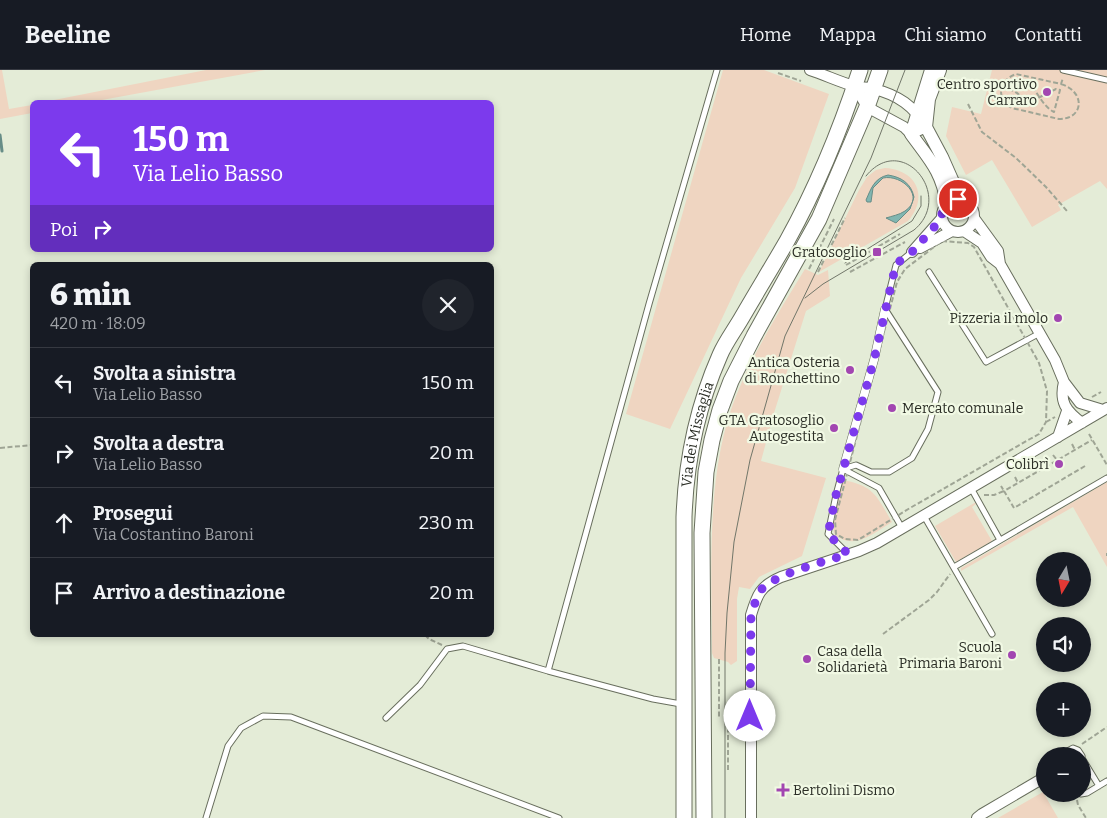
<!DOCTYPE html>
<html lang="it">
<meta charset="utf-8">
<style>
:root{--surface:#171b24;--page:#20242c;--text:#f1f3f6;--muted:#9ea1a6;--line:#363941}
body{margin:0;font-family:Bitter,serif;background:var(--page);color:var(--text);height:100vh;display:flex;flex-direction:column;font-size:19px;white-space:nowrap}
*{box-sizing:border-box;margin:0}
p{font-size:16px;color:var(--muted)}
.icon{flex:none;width:28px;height:28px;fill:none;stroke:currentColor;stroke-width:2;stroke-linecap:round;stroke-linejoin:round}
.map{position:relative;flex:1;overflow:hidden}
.panel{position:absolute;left:30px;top:192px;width:464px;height:375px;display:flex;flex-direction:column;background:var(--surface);border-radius:8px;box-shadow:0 2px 8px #0003}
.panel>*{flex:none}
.top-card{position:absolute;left:30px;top:30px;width:464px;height:152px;border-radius:8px;box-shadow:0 2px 8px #0003;background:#7c3aed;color:#fff;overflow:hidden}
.needle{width:32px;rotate:190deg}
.fabs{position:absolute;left:1036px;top:482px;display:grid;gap:10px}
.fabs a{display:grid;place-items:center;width:55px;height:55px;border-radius:50%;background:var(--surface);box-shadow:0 2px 8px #0003;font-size:25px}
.pin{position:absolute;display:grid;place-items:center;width:42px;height:42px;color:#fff;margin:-21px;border:2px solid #fff;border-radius:50%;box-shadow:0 1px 5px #0007}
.me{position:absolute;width:55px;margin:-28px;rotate:0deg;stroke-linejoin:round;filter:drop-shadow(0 0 4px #0008)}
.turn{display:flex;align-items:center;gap:18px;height:105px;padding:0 20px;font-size:22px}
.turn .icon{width:65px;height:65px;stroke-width:2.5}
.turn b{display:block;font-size:35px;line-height:42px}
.then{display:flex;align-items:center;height:48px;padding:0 20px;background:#0003;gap:10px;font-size:19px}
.round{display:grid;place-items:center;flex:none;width:52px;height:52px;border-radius:26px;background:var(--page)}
.head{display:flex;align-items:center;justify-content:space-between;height:85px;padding:0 20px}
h1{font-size:30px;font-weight:800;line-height:38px}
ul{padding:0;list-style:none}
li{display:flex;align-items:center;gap:15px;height:70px;padding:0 20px;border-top:1px solid var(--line)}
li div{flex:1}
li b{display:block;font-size:19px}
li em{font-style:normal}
header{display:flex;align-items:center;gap:30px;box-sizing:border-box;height:70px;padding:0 25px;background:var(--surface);border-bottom:1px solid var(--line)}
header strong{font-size:24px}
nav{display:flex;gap:28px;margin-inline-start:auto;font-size:18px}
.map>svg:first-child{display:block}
.green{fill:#efd5c1}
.water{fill:#81b6b1;stroke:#678d87}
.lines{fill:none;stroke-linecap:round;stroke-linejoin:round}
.stream{stroke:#678d87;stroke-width:3}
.service-casing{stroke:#686e5d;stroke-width:7}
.pedestrian-casing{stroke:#686e5d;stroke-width:9}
.minor-casing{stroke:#686e5d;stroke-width:12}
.tertiary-casing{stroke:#686e5d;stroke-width:14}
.secondary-casing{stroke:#686e5d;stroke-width:17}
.path{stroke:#9fa595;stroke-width:2;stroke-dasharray:5 2.5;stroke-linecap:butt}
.service{stroke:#fff;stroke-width:5}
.pedestrian{stroke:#fff;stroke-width:8}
.minor{stroke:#fff;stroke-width:10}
.tertiary{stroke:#fff;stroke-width:12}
.secondary{stroke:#fff;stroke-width:15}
.tram{stroke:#717669;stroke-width:1}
.route{stroke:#7c3aed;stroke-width:9;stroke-dasharray:0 16.2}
.poi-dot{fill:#a246b1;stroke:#f1f9e4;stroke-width:2}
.labels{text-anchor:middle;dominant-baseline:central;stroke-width:4.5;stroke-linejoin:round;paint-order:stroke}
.poi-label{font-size:14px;fill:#2b2e26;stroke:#f1f9e4;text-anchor:end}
.street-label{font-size:14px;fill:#2b2e26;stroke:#f1f9e4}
</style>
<header>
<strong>Beeline</strong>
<nav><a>Home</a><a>Mappa</a><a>Chi siamo</a><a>Contatti</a></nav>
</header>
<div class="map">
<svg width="1107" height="748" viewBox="0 0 1107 748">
<rect width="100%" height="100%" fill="#e4ecd7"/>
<path class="green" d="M0,0H2L9,39L32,35V43L0,49Z
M206,0H265L91,32H44Z
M723,0H764L829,24L795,118L741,208L670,359L626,344Z
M992,0H1107V119L1100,111L1058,135L1061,140L1032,157L992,90L966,105L946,66L952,37L981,44Z
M885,98C917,100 929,127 908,151L819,202L859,120L867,107L876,100Z
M805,199L818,205L828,200L830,226L806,241L774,343L761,391L826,408L802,486L759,507L750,519L739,517L737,529V591L731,595L728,592L714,588L712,583C712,500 705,404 736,326C754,281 780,240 805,199Z
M843,410C875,416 877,427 892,452C875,462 855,481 835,465C829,448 839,427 843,410Z
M1107,412V497L1073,437L961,501V498Z
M976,432L977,433L972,437L992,471L956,492L935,456Z
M1043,722L1058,748H998Z"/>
<path class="water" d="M888,105C901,107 911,113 914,127L910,139L896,153L886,148C892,146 899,145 905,141C926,127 902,104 883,108L873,118L871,132H867L866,130C871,119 874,108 888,105Z"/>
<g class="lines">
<path class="stream" d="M0,65L2,81"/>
<defs>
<path id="service" d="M1063,0L1107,10
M929,202L986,292L1040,263
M843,399L856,395L871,402H889L912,388L928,359L938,322L885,239L896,195L912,182
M843,399L836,425L828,464L848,484
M843,399L879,418L902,458
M971,418L1000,470
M924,446L992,564
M954,497L1107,408
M548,601L649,234L717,0
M386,648L420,615L447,579L463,576L548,601L653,629L681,634
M1058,686L1073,678L1078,680L1082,686
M1082,688L1099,716
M1081,724L1087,723L1107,711
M206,748L228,676L241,658L263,646L291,647L559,748"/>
<path id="pedestrian" d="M843,399L874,290L885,239"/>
<path id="minor" d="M810,0C825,5 840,12 854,16C861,18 868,17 874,19C898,25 914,36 926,57L911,64L904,57L867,37L855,16
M942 146a16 16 0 1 1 32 0a16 16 0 1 1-32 0Z
M974,148L998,181L1000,194L1055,290L1064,312L1080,333L1103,340
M964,161L982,173L991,187L1000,194
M920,178L952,161
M912,182L942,148
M1064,312C1059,332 1066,341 1082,353
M1058,367L1067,341
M751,748V545C757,525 760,516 781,507L859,481L877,473L1107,338
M977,748L982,744L1045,707"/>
<path id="tertiary" d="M931,0L911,64C929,89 942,101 947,134
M940,0L929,29L926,57L942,87L961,130"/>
<g id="secondary">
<path id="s1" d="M684,748V447C686,391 697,337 720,285C725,273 734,261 741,249C756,223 772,197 787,171C817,117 841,58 860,0"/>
<path d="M704,748L702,463L706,402L712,370L720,340L731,311L754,266L819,149L867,37L880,0"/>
</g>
</defs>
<use href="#service" class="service-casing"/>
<use href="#pedestrian" class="pedestrian-casing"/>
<use href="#minor" class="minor-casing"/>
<use href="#tertiary" class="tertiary-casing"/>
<use href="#secondary" class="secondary-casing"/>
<path class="path" d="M778,3L801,11
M1061,14C1086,22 1084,49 1059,49L1012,38C995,29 999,10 1016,4L1061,14L1063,8
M1001,17C1011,20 1020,21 1023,32L1028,33C1037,29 1047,23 1056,19L1060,20L1054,42C1044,37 1038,24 1031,15L1033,7
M968,34L982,62L1016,88L1046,117L1067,141
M942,171L968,173L974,177L1039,293L1047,321L1046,352L1039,364L1030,369L910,438L858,470L845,469L836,464L835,450L897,212L905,199Z
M846,195L900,164
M809,199L834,149
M818,202L845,148
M850,202L905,172
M1092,327L1101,322
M1046,352L1055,347
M1089,364L1107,395
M1072,374L1075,380
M0,378L32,375
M1053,385L1057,390
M1034,396L1037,402
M1085,396L1014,438L1004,421L1092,370
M1015,407L1018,413
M984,425H994L1004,421L1001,416
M1107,483V486
M883,564L929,530L937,522L950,504
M425,565L429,569L442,575
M719,589V648
M1082,674L1107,657
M728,700V648
M1077,730L1078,735L1086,748"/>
<use href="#service" class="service"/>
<use href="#pedestrian" class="pedestrian"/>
<use href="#minor" class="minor"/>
<use href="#tertiary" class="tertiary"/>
<use href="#secondary" class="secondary"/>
<path class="tram" d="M845,193L912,151L921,136V126
M805,228L823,214L914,160C955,126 902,61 866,106
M725,748V583L727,543L734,472L750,390L785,266L871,88L905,0"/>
</g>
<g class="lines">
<path class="route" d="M750,646L751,545C754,537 756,527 761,520C774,504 827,491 848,484L828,464L836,425L874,290L896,194L912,182L936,155L942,148V140L946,135L952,130L958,129"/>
</g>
<g class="poi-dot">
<circle cx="1047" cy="22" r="5"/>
<rect x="872" y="177" width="10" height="10" rx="2.5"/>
<circle cx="1058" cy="248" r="5"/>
<circle cx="850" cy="300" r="5"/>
<circle cx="892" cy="338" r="5"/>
<circle cx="834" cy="358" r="5"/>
<circle cx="1059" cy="394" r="5"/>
<circle cx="1012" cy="585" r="5"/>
<circle cx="807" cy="589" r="5"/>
<path d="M780.5 712.5h5v5h5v5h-5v5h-5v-5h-5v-5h5z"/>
</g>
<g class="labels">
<g class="poi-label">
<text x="1037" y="14">Centro sportivo<tspan x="1037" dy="16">Carraro</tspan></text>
<text x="867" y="182">Gratosoglio</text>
<text x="1048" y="248">Pizzeria il molo</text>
<text x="840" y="292">Antica Osteria<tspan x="840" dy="16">di Ronchettino</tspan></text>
<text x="902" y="338" text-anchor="start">Mercato comunale</text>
<text x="824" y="350">GTA Gratosoglio<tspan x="824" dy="16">Autogestita</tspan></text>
<text x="1049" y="394">Colibrì</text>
<text x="1002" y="577">Scuola<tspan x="1002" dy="16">Primaria Baroni</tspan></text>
<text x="817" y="581" text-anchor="start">Casa della<tspan x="817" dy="16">Solidarietà</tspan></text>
<text x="793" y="720" text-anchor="start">Bertolini Dismo</text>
</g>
<g class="street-label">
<text stroke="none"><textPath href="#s1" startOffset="385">Via dei Missaglia</textPath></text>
</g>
</g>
</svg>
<div class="fabs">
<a><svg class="needle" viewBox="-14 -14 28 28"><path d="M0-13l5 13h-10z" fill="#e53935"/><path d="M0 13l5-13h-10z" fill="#9ea1a6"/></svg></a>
<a><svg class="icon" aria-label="sound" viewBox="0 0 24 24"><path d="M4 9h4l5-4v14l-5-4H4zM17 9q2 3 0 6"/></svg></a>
<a>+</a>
<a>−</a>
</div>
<div class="pin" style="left:958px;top:129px;background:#d93025"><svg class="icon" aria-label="arrive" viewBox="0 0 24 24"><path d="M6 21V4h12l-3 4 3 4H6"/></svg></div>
<svg class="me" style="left:750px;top:646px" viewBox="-20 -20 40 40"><circle r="19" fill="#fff"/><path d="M0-13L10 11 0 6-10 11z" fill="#7c3aed"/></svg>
<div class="top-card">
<div class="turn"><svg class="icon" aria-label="left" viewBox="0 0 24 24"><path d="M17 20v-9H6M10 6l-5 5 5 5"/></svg><div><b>150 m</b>Via Lelio Basso</div></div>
<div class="then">Poi<svg class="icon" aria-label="right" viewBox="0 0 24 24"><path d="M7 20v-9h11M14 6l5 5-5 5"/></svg></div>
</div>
<section class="panel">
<div class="head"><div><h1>6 min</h1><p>420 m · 18:09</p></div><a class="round"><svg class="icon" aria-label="close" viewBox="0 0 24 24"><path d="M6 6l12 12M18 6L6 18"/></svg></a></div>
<ul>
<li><svg class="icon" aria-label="left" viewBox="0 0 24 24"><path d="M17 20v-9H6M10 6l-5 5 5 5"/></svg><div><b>Svolta a sinistra</b><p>Via Lelio Basso</p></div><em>150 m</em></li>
<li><svg class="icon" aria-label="right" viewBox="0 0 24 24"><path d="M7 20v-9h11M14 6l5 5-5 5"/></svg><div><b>Svolta a destra</b><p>Via Lelio Basso</p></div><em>20 m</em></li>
<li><svg class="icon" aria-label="ahead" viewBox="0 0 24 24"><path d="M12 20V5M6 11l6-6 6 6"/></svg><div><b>Prosegui</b><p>Via Costantino Baroni</p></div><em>230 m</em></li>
<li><svg class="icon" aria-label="arrive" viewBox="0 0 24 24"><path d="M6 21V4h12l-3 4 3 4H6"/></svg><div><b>Arrivo a destinazione</b></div><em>20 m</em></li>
</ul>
</section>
</div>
